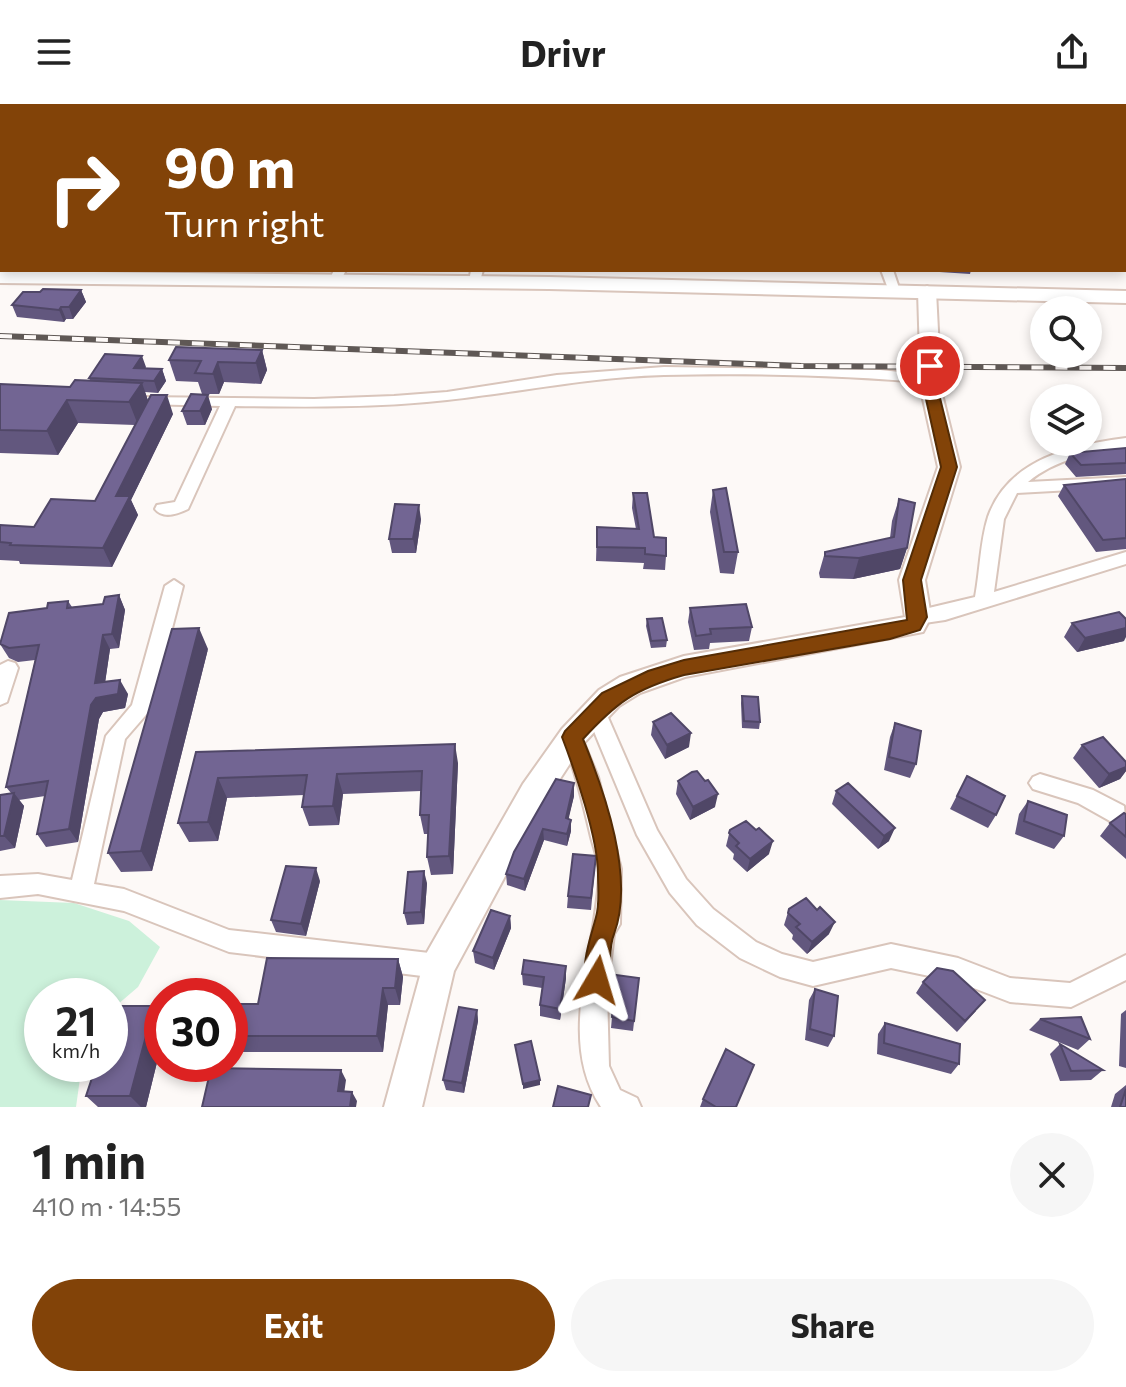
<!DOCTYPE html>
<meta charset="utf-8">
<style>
:root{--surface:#fff;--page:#f6f6f6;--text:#222;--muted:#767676;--accent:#824308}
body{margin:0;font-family:Commissioner,sans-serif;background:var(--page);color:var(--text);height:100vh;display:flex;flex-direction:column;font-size:30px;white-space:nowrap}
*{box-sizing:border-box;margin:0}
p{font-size:26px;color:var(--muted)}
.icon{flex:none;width:44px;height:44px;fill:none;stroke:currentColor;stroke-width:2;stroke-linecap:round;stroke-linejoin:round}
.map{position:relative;height:1003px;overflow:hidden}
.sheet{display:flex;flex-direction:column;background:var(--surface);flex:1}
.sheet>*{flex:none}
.top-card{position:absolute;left:0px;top:0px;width:1126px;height:168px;box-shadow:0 4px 12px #0003;background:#824308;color:#fff;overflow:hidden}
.buttons{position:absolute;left:1030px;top:192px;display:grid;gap:16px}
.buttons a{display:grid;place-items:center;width:72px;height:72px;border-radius:50%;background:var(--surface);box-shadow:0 4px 12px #0003;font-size:40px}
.speed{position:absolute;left:24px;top:874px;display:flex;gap:16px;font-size:40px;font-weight:700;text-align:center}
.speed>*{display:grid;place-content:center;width:104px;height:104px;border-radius:50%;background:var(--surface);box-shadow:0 4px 12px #0003;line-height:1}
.speed small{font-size:20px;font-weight:400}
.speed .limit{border:12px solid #d22;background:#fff;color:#111}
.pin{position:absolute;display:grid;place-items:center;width:68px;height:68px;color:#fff;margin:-34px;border:4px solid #fff;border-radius:50%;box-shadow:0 2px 8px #0007}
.me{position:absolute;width:88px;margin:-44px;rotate:7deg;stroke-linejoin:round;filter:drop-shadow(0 0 6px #0008)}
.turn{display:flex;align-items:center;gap:28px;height:168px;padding:0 32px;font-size:36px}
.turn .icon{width:104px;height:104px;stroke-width:2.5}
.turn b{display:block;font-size:56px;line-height:68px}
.round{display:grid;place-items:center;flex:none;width:84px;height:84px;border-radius:42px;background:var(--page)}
.head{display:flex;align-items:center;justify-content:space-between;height:136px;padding:0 32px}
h1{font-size:48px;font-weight:700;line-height:60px}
.cta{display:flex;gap:16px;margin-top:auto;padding:16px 32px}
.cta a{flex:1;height:92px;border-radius:48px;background:var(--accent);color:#fff;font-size:32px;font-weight:700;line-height:92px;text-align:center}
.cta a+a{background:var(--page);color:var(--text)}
header{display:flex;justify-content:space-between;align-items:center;height:104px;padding:0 32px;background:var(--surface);font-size:36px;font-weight:700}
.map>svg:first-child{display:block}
.green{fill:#ccf1db}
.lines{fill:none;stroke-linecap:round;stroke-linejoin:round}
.street-casing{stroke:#d9c5bb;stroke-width:4}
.secondary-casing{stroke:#d9c5bb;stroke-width:4}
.primary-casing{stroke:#d9c5bb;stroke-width:4}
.street{fill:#fff;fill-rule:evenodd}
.secondary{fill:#fff;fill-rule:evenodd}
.primary{fill:#fff;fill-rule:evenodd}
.rail-casing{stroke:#5f5855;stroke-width:6}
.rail{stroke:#fdf9f7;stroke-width:4;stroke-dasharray:12;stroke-linecap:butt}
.wall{fill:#62577e}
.shaded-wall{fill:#504767}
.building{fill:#726593;stroke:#504767;stroke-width:2}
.route{fill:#824308;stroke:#542c05;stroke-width:2}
</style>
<header><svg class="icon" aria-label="menu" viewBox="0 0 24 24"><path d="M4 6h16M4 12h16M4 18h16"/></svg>Drivr<svg class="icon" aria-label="share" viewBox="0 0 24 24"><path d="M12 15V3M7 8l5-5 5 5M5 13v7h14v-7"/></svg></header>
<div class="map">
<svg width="1126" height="1003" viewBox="0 0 1126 1003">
<rect width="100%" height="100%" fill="#fdf9f7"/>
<path class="green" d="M0,796L74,799L129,817L160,843L138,883L110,907V892H42V960H82L76,1003H0Z"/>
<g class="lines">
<defs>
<path id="street" d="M0,42H2V50H0Z
M0,138H2V146H0Z
M1124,154H1126V162H1124Z
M334,166H346L339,180L335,181L329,177Z
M471,166H483L479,181L469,178Z
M881,166H893L900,187L898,190H890Z
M664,263L880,266L931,271L938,275L931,279C845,271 750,269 664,271C591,273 520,288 447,296C377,304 305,303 235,302L188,405C178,410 163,415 155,405L157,401L175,398L220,302L144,300L139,299V293L314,295L394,292L447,288L557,271Z
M1126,334V344C1091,348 1056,355 1028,378L1126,373V383L1017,389L1004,415L994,488L1126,448V460L945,516L918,520L912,518L909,513L912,508L975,493C980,467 980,438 988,413C1008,355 1072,341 1126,334Z
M174,476L183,482L151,605L125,635L94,780L124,785L229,826L438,850L447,854L450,862L447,870L438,874L229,848L124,807L38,790L0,794V772L38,770L72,776L106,632L132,601L165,482Z
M8,557L15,559L18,564L7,598L0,601V561Z
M596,600L603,602L657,726L686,775L713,805L756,838L782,850L813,858L891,840L958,854L1010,874L1070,879L1126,851V876L1071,903L1010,898L958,878L891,864L813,882L780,873L740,854L697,821L670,789L637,731L586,608L589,602Z
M572,625L579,627L598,673L621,765L620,820L614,830L607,887L609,962L620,986L637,994L641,1003H601C555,935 598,842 599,769C599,757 594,745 591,733C583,699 575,666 562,633L565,627Z
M1040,670L1093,686L1124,702L1126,726L1078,699L1033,685L1029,679L1033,673Z"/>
<path id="secondary" d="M927,182L936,187L941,286L960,363L925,476L931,513L923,528L685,573L640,589L619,602L582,641L545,698L454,867L422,1003H384L426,850L523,680L562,625L599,586L620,573L684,552L905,513L899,476L938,363L921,286L918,187Z"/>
<path id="primary" d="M0,167L549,173L1126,187V199L549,185L0,179Z"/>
</defs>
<use href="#street" class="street-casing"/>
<use href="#secondary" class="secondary-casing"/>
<use href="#primary" class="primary-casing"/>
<use href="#street" class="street"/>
<use href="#secondary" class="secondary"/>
<use href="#primary" class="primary"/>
<defs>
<path id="rail" d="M0,232L801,262L1126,264"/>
</defs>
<use href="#rail" class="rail-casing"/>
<use href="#rail" class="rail"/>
</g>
<path class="wall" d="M909,166H971L970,170Z
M81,186L86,198L73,215H66L64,218L17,213L12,201L40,188Z
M262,246L267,266L261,280L224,278L219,290H202L198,278L176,277L169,256Z
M146,263L145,264L162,265L166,277L158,289L145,288L148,297L173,310L131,396L138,411L112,463L20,460L19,457L0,456V421L34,423L95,397L135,321L78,319L58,351L0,349V280L70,283L90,276L89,274Z
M212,305L205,321H187L182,307Z
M1126,344V370L1076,373L1065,360L1070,349Z
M1126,375V445L1096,448L1058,392L1064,381Z
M713,386L738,448L734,470L720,469L710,408Z
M633,389L654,433L666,452L665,466L643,465L644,459L596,457L597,423L636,425L632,404Z
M899,395L907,444L900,465L853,475L820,474L819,469L825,448L890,434L892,417Z
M421,415L416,449H392L389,435Z
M119,491L125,506L119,544L110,545L105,578L128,590L125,604L103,608L99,615L78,738L46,743L37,730L45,692L19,696L24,702L15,744L0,747V691L11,689L6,683L35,556L18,558L9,554L0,540L47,504L68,497L72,503L103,500Z
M690,504L752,523L749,537L710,539L709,545L694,546L688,518Z
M647,515L667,536L666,543L651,544L646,522Z
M1072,519L1124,537L1077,548L1064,533Z
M208,545L152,767L121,768L108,749Z
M742,592L760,618L759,625L742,624L741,599Z
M653,618L689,643L665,655L651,631Z
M895,619L916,660L910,674L884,666L890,633Z
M1082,641L1126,658V667L1120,675L1099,684L1073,654Z
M196,648L458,659L453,770L431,771L427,753L428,730H424L420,711L421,687L343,690L339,721L309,722L302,703L304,691L227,694L218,737L189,738L178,719Z
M967,672L996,711L988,724L950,705Z
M678,677H705L715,703L690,716L676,690Z
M574,679V692L568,715L571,727L567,742L544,736L525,787L507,781L506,770Z
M836,687L889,737L878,745L832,700Z
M1028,697L1064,732L1054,745L1015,730L1019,710Z
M1126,710V755L1100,732L1110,719Z
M730,726L769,750L747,768L733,755L734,750L726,742Z
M596,752L591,806L567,804L568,792Z
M320,777L306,832L276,828L271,816Z
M427,779L424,820L407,821L404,809Z
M789,805L829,830L807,850L792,835L793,831L784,821Z
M510,812L511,824L494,866L475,859L473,847Z
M398,855L403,873L400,901H388L383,948H230V900H258Z
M522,870L566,874L560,916L540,912V901L542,884L523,881Z
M616,871L639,874L633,927L611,924Z
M923,878L976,907L957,928L916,889Z
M815,885L834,932L828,943L805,936L809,896Z
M477,906L478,917L464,989L446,986L443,976Z
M1126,906V964L1119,962L1121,910Z
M162,912V938L146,1003H98L86,992L111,961L118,936L110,927V914Z
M1040,915L1090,935L1078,946L1029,926Z
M885,919L959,960L951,970L877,950L878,930Z
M1060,940L1103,966L1091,976L1060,977L1050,950Z
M1126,981V1003H1111L1115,990Z
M703,995L736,1003H700Z"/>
<path class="shaded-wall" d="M81,186L86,198L73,215L69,203Z
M61,203L66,215L64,218L59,206Z
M262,246L267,266L261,280L256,259Z
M142,252L146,263L138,276L134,264Z
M218,258L224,278L219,290L213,270Z
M162,265L166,277L158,289L154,277Z
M142,279L150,302L138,321L129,298Z
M167,291L173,310L131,396L138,411L112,463L103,444L116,392Z
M208,291L212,305L205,321L200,307Z
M67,296L78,319L58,351L47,327Z
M419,401L421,415L416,449L413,435Z
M907,444L900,465L853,475L859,454Z
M119,491L125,506L119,544L112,530Z
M199,524L208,545L152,767L141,747Z
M1126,524V533L1124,537L1077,548L1085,534Z
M103,531L110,545L103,593L95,579Z
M120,576L128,590L125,604L103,608L99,615L78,738L69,725L91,601L96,594Z
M691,629L689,643L665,655L667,641Z
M455,640L458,659L453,770L449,752Z
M1126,663V667L1120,675L1099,684L1109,670Z
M337,670L343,690L339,721L333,702Z
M218,674L227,694L218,737L208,718Z
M574,679V692L566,726V714Z
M14,689L24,702L15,744L4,732Z
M718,690L715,703L690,716L693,703Z
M571,716V727L567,742V730Z
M895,724L889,737L878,745L884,732Z
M543,725L544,736L525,787L524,775Z
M773,737L769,750L747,768L750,755Z
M316,764L320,777L306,832L301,820Z
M424,767L427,779L424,820L421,808Z
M510,812L511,824L494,866L493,854Z
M835,818L829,830L807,850L812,838Z
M398,855L403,873L400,901L395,884Z
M566,862V874L560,916V905Z
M383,884L388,901L383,948L377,932Z
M154,902L162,912V938L146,1003H141L130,992Z
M477,906L478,917L464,989L462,979Z
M341,966L346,976L343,997L338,987Z
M540,976V981L523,985V980Z
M352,988L357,997L356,1003H350Z"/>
<path class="building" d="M543,0H566L567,2H544Z
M597,0H619L615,2H599Z
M0,59L2,61V82L0,80Z
M0,96H2V128H0Z
M43,185L81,186L69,203H61L59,206L12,201L23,188H40Z
M176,243L262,246L256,259L218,258L213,270L195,269L201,257L169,256Z
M105,250L142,252L134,264L162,265L154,277L89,274Z
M75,276L142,279L129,298L67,296L47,327L0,326V280L70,283Z
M191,290L208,291L200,307H182Z
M151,291H167L116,392H130L103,444L10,441L11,439L0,438V421L34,423L51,395L95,397Z
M1126,344V359L1081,361L1070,349Z
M1126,375V434L1103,436L1064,381Z
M726,384L738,448H724L713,386Z
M633,389H647L654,433L666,434V452L645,450V444L597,443V423L639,425Z
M899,395L915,399L907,444L859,454L825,452V448L894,433Z
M395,400L419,401L413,435H389Z
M119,491L112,530L103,531L95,579L120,576L118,590L96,594L91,601L69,725L37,730L48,677L6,683L39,541L9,544L0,540L9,509L47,504L48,499L68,497L67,504L103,500L105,493Z
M746,500L752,523L710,525L711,530L696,532L690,504Z
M1119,508L1126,515V524L1085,534L1072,519Z
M662,514L667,536L651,537L647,515Z
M199,524L141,747L108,749L172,525Z
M742,592L758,593L760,618L744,617Z
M671,609L691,629L667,641L653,618Z
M895,619L921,627L916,660L889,653Z
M1103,633L1126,658V663L1109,670L1082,641Z
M455,640L449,752L427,753L429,711H420L422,667L337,670L333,702L302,703L307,671L218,674L208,718L178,719L196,648Z
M697,667L705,677L708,676L718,690L693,703L678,677L692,668Z
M967,672L1005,692L996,711L957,692Z
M556,675L574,679L566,714L571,716L567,730L543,725L524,775L506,770L514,748Z
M848,679L895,724L884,732L836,687Z
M14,689L4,732H0V691Z
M1028,697L1067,711L1064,732L1024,717Z
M1124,709L1126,710V733L1110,719Z
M746,717L756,726L759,724L773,737L750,755L736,742L739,739L729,729L730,726Z
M573,750L596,752L591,794L568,792Z
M286,762L316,764L301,820L271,816Z
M424,767L421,808L404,809L408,768Z
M806,794L817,806L820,803L835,818L812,838L796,823L800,820L788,809L789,805Z
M491,806L510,812L493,854L473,847Z
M267,854L398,855L395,884H383L377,932H230V900H258Z
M524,856L566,862L560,905L540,901L544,873L522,870Z
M937,864L953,867L985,896L965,917L923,878Z
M616,871L639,874L634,917L612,913Z
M815,885L838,892L834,932L810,925Z
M113,902H154L130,992H86L96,962L111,961L122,923L110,924V914Z
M459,903L477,906L462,979L443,976Z
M1081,913L1090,935L1040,915Z
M885,919L960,940L959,960L884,939Z
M531,937L540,976L523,980L515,941Z
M1060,940L1103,966L1071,967Z
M726,945L754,961L736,1003H716L703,995Z
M211,964L341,966L338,987L352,988L350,1003H202Z
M558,982L591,991L588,1003H553Z
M1126,985V1003H1120Z"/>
<path class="route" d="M930,258L937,262L938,286L957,363L921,476L927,513L920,526L890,535L684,571C635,585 617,598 583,635C605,689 635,774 614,830C607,847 613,867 605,884L597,888L588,884C579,863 591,833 596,813C600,800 598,783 598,770C598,734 575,667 562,633L565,627L602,589L648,567L684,556L907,516L903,476L941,363L924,286L923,262Z"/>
</svg>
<div class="buttons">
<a><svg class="icon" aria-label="search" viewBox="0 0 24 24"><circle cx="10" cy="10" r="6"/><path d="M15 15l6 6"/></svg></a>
<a><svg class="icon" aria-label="layers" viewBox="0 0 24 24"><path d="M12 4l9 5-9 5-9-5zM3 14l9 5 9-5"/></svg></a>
</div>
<div class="speed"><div>21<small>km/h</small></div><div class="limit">30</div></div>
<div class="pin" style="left:930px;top:262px;background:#d93025"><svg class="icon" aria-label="arrive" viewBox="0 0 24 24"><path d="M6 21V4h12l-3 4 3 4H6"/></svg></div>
<svg class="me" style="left:597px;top:876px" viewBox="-20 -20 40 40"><path d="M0-17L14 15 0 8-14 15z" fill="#824308" stroke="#fff" stroke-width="4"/></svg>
<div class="top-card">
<div class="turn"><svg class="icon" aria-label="right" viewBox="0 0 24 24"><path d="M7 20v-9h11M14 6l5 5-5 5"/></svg><div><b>90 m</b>Turn right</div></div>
</div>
</div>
<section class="sheet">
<div class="head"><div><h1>1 min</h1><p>410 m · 14:55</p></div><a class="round"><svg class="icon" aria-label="close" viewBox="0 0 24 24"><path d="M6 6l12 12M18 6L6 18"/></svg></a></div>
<div class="cta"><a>Exit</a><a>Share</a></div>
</section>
